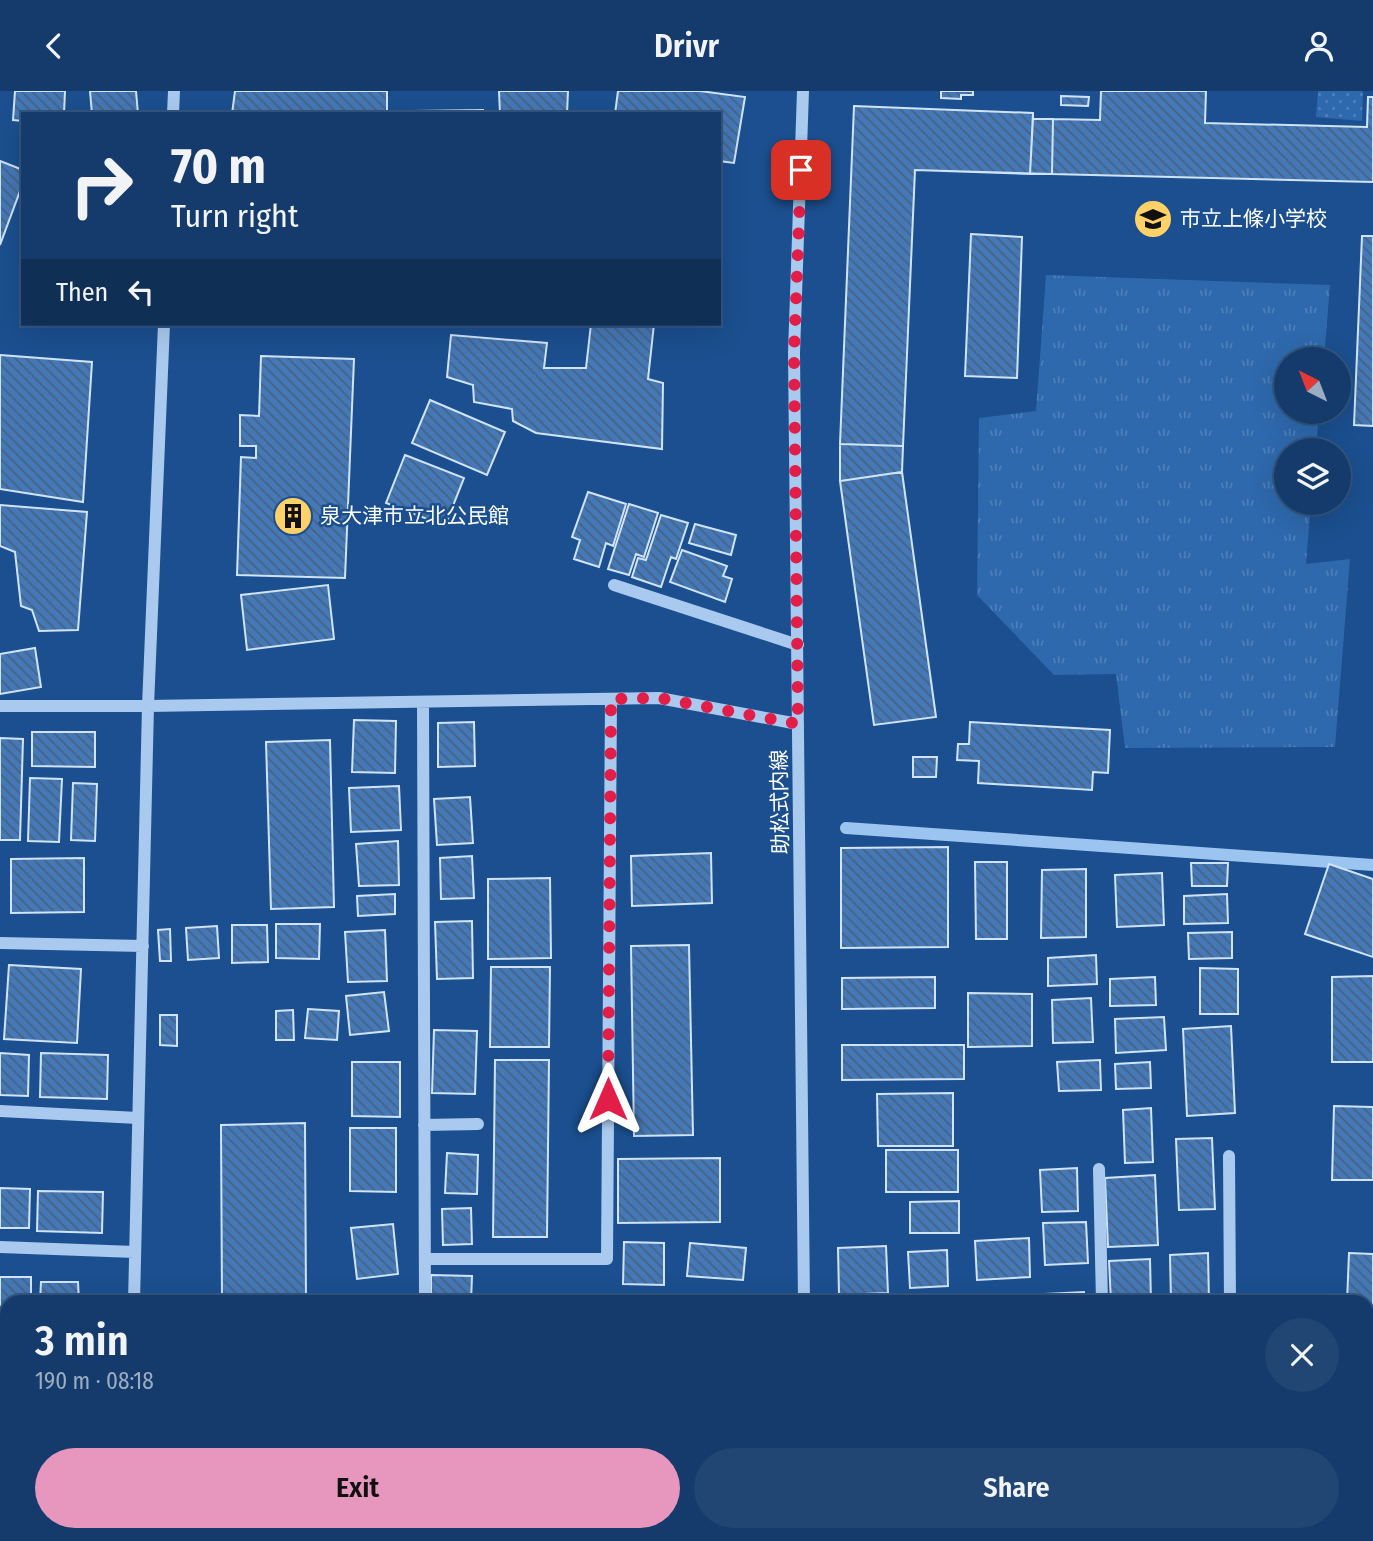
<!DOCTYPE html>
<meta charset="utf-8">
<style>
:root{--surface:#143b6b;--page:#214673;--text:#f1f3f6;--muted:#9dadc1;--line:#33557e;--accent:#e797bd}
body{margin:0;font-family:"Fira Sans Condensed","Noto Sans JP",sans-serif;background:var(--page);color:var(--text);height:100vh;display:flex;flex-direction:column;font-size:26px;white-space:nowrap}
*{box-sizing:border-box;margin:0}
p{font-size:23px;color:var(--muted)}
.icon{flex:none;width:38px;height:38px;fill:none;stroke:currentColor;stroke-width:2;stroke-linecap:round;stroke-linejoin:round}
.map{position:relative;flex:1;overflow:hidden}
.panel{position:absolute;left:0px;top:1204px;width:1374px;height:247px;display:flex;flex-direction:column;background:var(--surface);border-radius:21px 21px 0 0;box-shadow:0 7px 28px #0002,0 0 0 2px var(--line)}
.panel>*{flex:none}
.hud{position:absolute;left:21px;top:21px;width:700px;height:214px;border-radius:0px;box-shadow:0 7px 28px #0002,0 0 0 2px var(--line);background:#143b6b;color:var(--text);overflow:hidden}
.needle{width:46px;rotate:318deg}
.tools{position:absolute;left:1274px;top:256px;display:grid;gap:14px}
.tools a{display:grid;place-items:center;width:77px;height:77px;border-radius:50%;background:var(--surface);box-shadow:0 7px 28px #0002,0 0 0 2px var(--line);font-size:35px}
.pin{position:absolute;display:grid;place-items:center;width:60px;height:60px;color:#fff;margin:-30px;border-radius:14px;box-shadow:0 4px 10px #0006}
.me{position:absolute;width:77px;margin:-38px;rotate:0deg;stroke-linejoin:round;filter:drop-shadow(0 0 5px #0008)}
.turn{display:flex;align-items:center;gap:24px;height:147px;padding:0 35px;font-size:32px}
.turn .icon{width:91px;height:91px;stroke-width:2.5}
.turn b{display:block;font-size:49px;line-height:60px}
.then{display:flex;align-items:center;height:66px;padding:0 35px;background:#0003;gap:14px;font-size:26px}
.round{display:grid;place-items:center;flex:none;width:74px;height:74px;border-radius:37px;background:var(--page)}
.overview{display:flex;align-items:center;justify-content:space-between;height:119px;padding:0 35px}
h1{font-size:42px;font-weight:600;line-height:52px}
.primary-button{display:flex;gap:14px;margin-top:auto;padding:14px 35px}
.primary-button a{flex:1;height:80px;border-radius:42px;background:var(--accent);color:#111;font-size:28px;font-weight:600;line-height:80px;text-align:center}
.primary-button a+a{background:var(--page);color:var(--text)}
header{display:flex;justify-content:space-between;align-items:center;height:91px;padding:0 35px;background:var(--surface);font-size:32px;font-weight:600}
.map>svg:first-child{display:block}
.grass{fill:url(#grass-tufts)}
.garden{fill:url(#garden-dots)}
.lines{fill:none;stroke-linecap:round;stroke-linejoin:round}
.stream{stroke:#9cc4f0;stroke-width:12}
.building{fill:url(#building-back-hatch);stroke:#cfe3fa;stroke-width:2}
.minor{stroke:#a9c9ee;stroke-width:12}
.route{stroke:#e11d48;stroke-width:12;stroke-dasharray:0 21.6}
.labels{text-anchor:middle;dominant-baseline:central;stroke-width:5;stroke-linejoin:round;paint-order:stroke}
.poi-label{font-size:21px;fill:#fff;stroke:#1b4f8f;text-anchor:start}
.street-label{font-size:21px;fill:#fff;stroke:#1b4f8f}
</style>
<header><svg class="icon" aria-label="back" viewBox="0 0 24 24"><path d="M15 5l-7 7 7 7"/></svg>Drivr<svg class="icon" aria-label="person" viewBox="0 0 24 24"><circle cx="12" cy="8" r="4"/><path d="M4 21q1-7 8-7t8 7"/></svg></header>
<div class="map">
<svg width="1373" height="1450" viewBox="0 0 1373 1450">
<defs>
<pattern id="grass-tufts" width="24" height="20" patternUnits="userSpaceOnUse" patternTransform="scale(1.75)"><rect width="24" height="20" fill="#2e69ad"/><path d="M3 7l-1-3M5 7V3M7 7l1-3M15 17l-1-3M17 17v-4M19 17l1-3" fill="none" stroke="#4d80b9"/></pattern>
<pattern id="garden-dots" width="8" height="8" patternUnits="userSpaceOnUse" patternTransform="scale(1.75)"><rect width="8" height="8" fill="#2e69ad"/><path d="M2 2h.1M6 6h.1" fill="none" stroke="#4d80b9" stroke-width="1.8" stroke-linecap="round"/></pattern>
<pattern id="building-back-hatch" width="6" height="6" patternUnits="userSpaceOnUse" patternTransform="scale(1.75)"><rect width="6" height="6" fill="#4478b7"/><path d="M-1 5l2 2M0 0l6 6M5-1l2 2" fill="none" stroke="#486282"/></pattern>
</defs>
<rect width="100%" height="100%" fill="#1b4f8f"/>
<path class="grass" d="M1046,184L1330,194L1324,268H1286V320H1319L1316,359H1286V411H1311L1306,473L1350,468L1335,656L1125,657L1116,583L1054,584L977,504L979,327L1036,320Z"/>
<path class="garden" d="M1318,0H1363L1362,30L1316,26Z"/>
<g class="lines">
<path class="stream" d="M846,737L1373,774"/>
</g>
<path class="building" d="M15,0H65L64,23H23V30L13,29Z
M90,0H136L138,23H92Z
M235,0H387V23H190H232Z
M499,0H568L567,23H500Z
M618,0H700L745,6L734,72L719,70V23H615Z
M941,0H973V4H961V8L941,7Z
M1101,0H1206L1205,32L1367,36L1368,6H1373V91L1052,83L1053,28L1100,29Z
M1061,5L1089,6L1088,15L1061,14Z
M854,15L1033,22V28H1053L1052,83L915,79L903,355L840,353Z
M854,15L1033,22L1030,83L915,79L903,355L840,353Z
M483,19V23H413V20Z
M1033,28H1053L1052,83H1030Z
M0,70L23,79V92L0,154Z
M971,143L1022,146L1017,287L965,285Z
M1362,145H1373V335L1354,334Z
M591,233H654L648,288L663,292L662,358L536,342L513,330L512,318L474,311L473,294L447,286L451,244L547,252L544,277H586Z
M0,264L92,271L83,411L0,398Z
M261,265L354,268L345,487L237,484L241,366L256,367V355H240V324L259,325Z
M430,309L505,341L487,384L412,352Z
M840,353L903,355L902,381L936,626L874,634L840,390Z
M840,353L903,355L902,381L840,390Z
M405,364L464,387L445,435L386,412Z
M902,381L936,626L874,634L840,390Z
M588,401L626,413L613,455L606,452L599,476L574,468L580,449L572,446Z
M629,413L658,422L644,466L636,463L629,484L608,478Z
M0,414L87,421L78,539L39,540L32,519L21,515L15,461L0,455Z
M661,424L688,432L676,468L671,466L661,496L632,486L638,467L646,469Z
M695,433L736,444L731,464L689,452Z
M682,459L727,475L723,485L732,488L725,511L670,491Z
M328,494L334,548L247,559L241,504Z
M35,557L41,596L0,603V563Z
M354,629L396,630L395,682L352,681Z
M474,631L475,675L438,676V632Z
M970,631L1110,639L1108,682L1093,681L1092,699L978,692L979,670L957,669L958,653H969Z
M32,641H95V676L32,675Z
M0,647L23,648L20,749H0Z
M330,649L334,816L271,818L266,651Z
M913,666H937L936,686H913Z
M30,687L62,688L59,751L28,750Z
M73,692L97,693L95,750L71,749Z
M399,695L401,739L351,741L349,697Z
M470,706L473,752L437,754L434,708Z
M398,750L399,794L359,795L356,753Z
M948,756V856L841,857V757Z
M711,762L712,812L632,815L631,765Z
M472,765L474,807L441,808L440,767Z
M84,767V821L11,822V768Z
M975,771H1007V848H976Z
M1191,772H1228L1227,795H1192Z
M1329,773L1373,788V866L1305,843Z
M1086,778V846L1041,847L1042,779Z
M1162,782L1164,834L1117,836L1115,784Z
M550,787L551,867L488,868V788Z
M395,803V823L358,825L357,805Z
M1227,803L1228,832L1184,833V805Z
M472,830L473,887L437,888L435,831Z
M276,833H320L319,868L276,867Z
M232,834H267L268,871L232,872Z
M217,835L219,867L188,869L186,837Z
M170,838L171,870H160L158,839Z
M385,839L387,890L348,891L345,841Z
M1232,841V867L1189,868L1188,842Z
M689,854L693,1044L634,1045L631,855Z
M1096,864L1097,893L1048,895V867Z
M9,874L81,878L77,952L4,948Z
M491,876H550L549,956H490Z
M1200,877L1238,878V923H1200Z
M1373,885V971H1332V886Z
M935,886V917L842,918V887Z
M1155,886L1156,914L1110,915V888Z
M384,901L389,940L350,944L346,905Z
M968,902L1032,903V955L968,956Z
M1091,907L1093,951L1053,952L1052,909Z
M308,918L339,920L337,949L305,947Z
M293,919L294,949H276V920Z
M160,924H177V955L160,954Z
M1164,926L1166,959L1116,962L1115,928Z
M1231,935L1235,1022L1187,1025L1183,938Z
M434,939L477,940L475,1003L432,1002Z
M842,954H964V988L842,989Z
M0,962L29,964L28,1005L0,1004Z
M41,962L108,964L107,1008L40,1006Z
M495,969H549L547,1146H493Z
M1100,969L1101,999L1059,1000L1057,971Z
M352,971H400V1026L352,1025Z
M1150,971L1151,997L1116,998L1115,973Z
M953,1002V1055H878L877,1003Z
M1334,1015L1373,1016V1089H1332Z
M1151,1017L1153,1071L1125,1072L1123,1019Z
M305,1032L306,1211H222L221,1034Z
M350,1037H396V1101L350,1100Z
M1212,1047L1215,1118L1179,1119L1176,1048Z
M886,1059H958V1101H886Z
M447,1062L478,1064L477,1103L445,1102Z
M720,1067V1131L618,1132V1068Z
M1077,1077L1078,1120L1042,1121L1040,1079Z
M1155,1084L1158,1154L1108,1156L1105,1087Z
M0,1097L30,1098L29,1137H0Z
M38,1100L103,1101L102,1142L37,1140Z
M959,1110V1142H910V1111Z
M471,1117L472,1153L443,1154L442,1118Z
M1086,1131L1088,1172L1045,1174L1043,1132Z
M393,1133L398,1183L357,1188L351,1137Z
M1029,1147L1030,1186L977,1189L975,1150Z
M624,1151L664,1152V1194L623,1193Z
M690,1152L746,1157L743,1189L687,1185Z
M886,1155L888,1202L839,1204L838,1157Z
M947,1159L948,1195L910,1197L908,1161Z
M1208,1162L1209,1211H1171L1170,1164Z
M1349,1162L1373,1163V1243H1367V1211H1347Z
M1150,1168L1151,1211H1111L1109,1170Z
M431,1184L472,1185L471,1211H431Z
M0,1186H31V1211H7V1218H0Z
M41,1191H78L79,1211H40Z
M1084,1201L1085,1211H1045V1203Z
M963,1205V1211H920V1207Z
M354,1207H396V1211H354Z
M492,1210L609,1211H492Z
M0,1238H7V1271H0Z
M0,1326L6,1327V1375H0Z
M0,1386H7V1444H86V1450H0Z
M139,1444H193V1450H139Z
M262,1444H284L283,1450H262Z
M328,1444H483V1450H328Z
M999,1444H1057V1450H999Z
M1179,1444H1247V1450H1179Z
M1308,1444H1356V1450H1308Z"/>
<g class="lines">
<path class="minor" d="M803,0L794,262L804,1211
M173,23L174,0
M614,494L798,554
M423,611L425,1211
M0,615H148L659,607L798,633
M0,852L143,855
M0,1020L138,1027
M424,1034L478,1033
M1229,1065L1230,1211
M1099,1078L1102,1211
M0,1156L135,1161
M425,1168H607L611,608
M134,1211L148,615L164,233
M1367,1279H1373
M0,1305H7
M809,1444V1450
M130,1450V1444
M1269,1450V1444"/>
</g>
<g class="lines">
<path class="route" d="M608,1008L611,608L659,607L798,633L794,262L801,79"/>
</g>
<defs>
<symbol id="school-disc" viewBox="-11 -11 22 22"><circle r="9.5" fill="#ffd166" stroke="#1b4f8f"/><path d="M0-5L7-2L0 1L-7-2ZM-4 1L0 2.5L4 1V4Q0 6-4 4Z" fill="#111"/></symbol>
<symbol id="building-disc" viewBox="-11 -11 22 22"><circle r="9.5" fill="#ffd166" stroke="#1b4f8f"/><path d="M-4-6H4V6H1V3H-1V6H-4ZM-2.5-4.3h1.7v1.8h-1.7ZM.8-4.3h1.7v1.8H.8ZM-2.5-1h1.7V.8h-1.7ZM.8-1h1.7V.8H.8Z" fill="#111"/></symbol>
</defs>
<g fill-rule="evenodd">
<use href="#school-disc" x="1131" y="106" width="44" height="44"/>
<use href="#building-disc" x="271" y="403" width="44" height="44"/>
</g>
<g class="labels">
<g class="poi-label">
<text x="1180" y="128">市立上條小学校</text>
<text x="320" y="425">泉大津市立北公民館</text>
</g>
<g class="street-label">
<text transform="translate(780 711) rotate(-91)">助松式内線</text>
</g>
</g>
</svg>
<div class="tools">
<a><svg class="needle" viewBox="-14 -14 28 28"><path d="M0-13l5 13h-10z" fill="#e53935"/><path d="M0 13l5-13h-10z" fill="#9dadc1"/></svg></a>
<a><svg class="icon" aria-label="layers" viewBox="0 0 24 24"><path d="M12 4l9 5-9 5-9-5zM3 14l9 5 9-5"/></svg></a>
</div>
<div class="pin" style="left:801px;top:79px;background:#d93025"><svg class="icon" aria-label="arrive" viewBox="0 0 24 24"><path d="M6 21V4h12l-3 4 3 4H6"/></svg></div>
<svg class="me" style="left:608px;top:1008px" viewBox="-20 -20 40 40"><path d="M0-17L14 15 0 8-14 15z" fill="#e11d48" stroke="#fff" stroke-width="4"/></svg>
<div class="hud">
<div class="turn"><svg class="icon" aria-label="right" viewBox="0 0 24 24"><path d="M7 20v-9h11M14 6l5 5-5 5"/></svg><div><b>70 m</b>Turn right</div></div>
<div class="then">Then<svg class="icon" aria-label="left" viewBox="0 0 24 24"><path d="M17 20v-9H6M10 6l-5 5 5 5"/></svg></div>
</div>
<section class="panel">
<div class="overview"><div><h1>3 min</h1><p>190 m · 08:18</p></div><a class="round"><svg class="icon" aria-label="close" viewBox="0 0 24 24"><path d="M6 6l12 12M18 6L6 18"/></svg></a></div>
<div class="primary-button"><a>Exit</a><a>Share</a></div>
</section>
</div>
